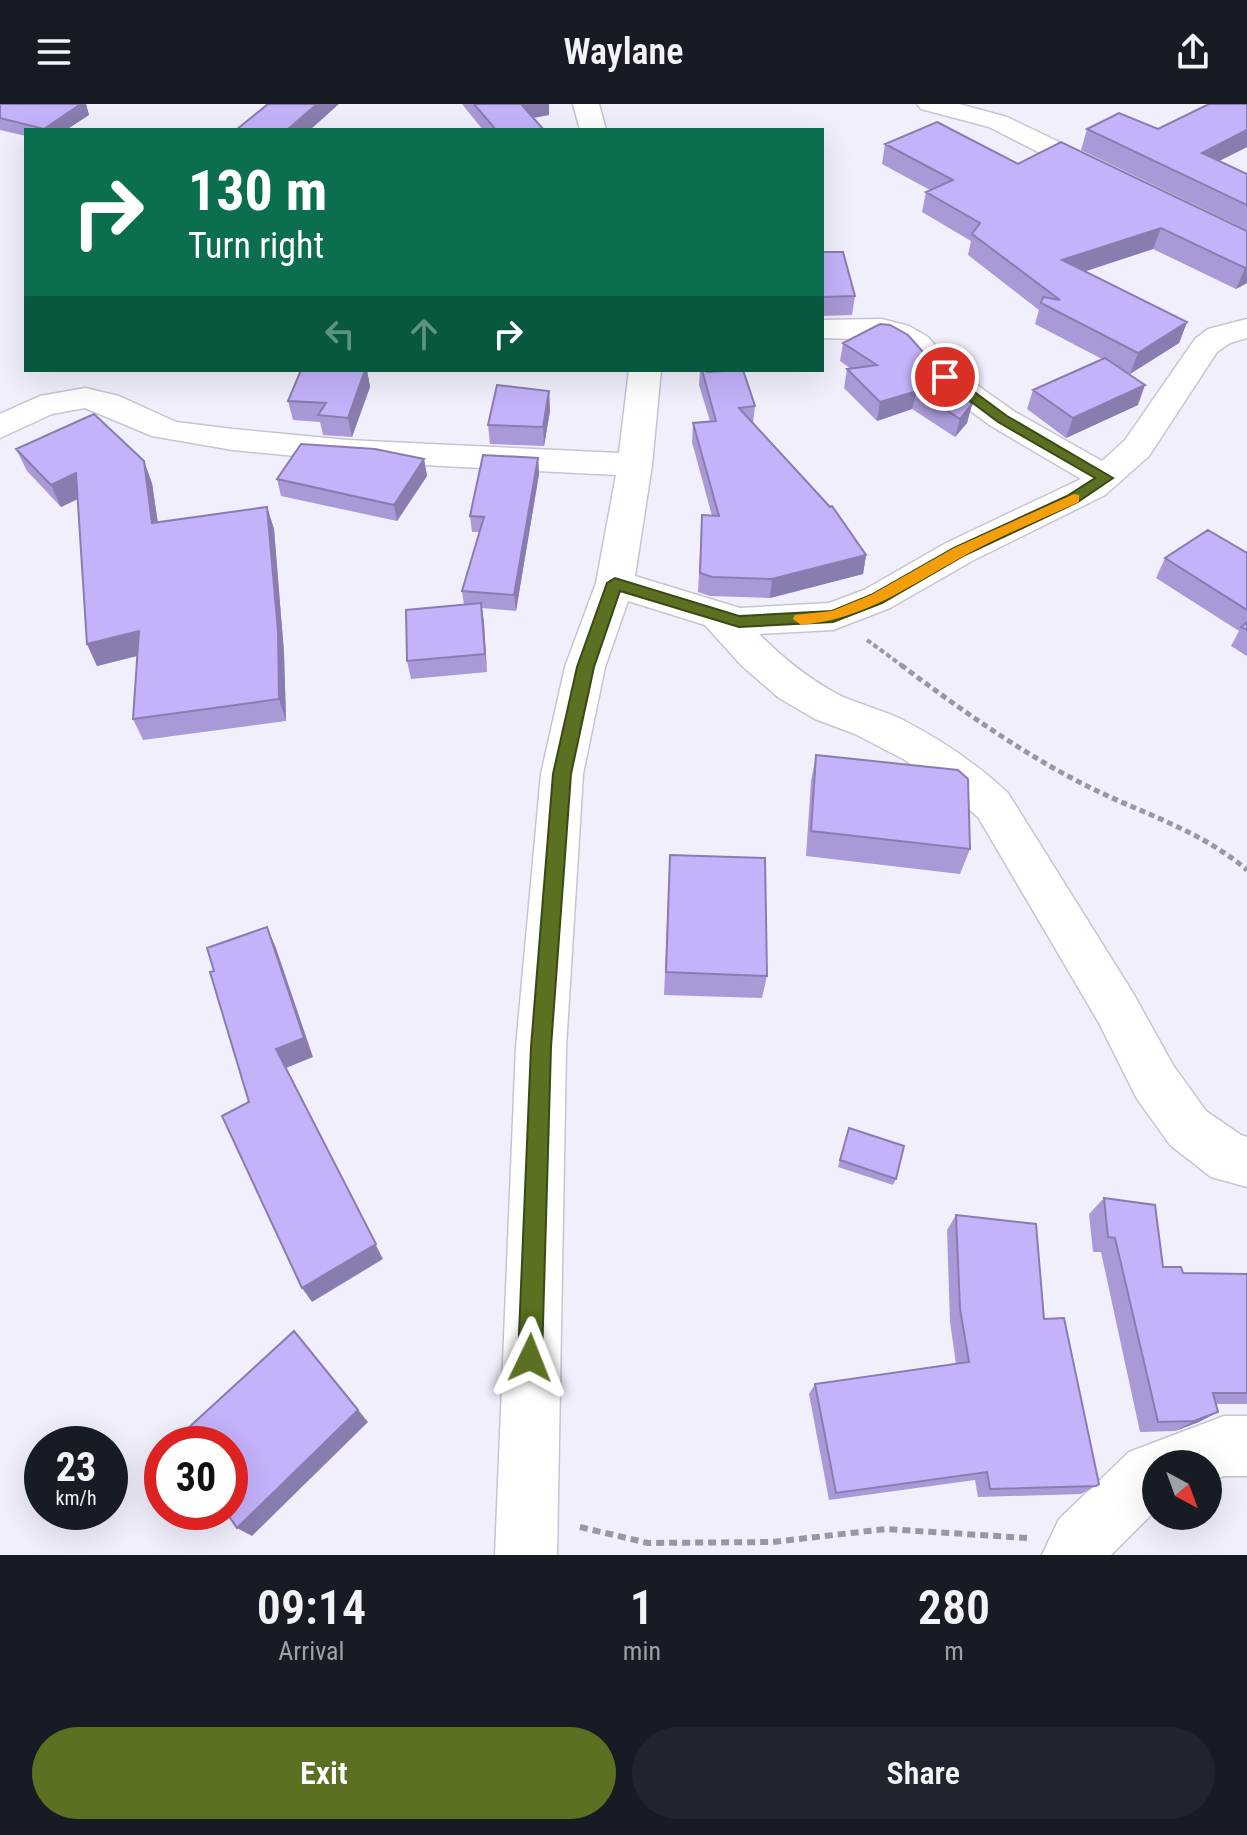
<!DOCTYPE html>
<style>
:root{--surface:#171b24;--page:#20242c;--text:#f1f3f6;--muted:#9ea1a6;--accent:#5b7020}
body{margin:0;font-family:"Roboto Condensed",sans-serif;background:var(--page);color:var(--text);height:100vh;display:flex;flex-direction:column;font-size:30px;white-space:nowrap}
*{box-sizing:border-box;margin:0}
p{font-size:26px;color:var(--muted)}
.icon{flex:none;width:44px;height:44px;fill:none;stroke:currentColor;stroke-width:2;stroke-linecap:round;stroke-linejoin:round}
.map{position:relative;height:1451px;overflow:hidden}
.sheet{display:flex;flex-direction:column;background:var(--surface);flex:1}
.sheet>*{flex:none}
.top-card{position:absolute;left:24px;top:24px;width:800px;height:244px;border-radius:0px;box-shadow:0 8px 32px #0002;background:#0b6e4f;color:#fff;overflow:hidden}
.needle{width:52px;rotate:139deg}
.buttons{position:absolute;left:1142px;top:1346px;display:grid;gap:16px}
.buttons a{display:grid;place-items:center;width:80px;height:80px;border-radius:50%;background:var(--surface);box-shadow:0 8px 32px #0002;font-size:40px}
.speed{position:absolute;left:24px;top:1322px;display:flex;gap:16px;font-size:40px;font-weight:700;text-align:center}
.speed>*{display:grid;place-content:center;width:104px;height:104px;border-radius:50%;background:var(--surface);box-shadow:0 8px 32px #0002;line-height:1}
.speed small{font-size:20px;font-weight:400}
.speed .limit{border:12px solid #d22;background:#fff;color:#111}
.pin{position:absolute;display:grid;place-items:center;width:68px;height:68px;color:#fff;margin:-34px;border:4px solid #fff;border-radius:50%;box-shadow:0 2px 8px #0007}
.me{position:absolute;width:88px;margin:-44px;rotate:2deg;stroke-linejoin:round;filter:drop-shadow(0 0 6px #0008)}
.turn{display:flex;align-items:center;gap:28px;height:168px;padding:0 32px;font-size:36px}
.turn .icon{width:104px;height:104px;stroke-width:2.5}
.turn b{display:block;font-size:56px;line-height:68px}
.lanes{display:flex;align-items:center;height:76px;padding:0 32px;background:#0003;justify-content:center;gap:40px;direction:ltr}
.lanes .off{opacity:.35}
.eta{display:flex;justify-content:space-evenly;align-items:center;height:136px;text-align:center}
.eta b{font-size:48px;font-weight:600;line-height:56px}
.button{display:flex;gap:16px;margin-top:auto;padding:16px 32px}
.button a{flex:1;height:92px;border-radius:48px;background:var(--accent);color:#fff;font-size:32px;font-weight:600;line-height:92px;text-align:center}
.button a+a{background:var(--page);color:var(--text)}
header{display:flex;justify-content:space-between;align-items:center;height:104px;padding:0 32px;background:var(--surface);font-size:36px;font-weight:600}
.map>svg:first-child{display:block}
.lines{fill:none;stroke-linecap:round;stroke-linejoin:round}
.minor-casing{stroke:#c7c4d2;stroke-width:3}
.path-far2{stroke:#9997a1;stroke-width:4;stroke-dasharray:5 3;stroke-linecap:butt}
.path-far1{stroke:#9997a1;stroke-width:5;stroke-dasharray:6 4;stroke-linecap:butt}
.path{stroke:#9997a1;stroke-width:6;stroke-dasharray:8 5;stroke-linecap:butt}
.minor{fill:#fff;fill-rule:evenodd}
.wall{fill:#a999d7}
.shaded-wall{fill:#897daf}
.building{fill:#c4b2fa;stroke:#897daf;stroke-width:2}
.route{fill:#5b7020;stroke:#3b4915;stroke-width:2}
.slow{fill:#f59e0b}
</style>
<header><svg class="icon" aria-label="menu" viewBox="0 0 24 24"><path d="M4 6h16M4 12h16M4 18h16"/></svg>Waylane<svg class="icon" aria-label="share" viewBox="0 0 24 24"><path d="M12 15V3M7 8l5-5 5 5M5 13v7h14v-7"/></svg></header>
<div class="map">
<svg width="1247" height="1451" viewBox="0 0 1247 1451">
<rect width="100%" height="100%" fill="#f2effd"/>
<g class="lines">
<defs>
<path id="minor" d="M573,0H599L606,26H580Z
M917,0H959L1007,13L1115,65L1118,71L1115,77H1095L989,23L921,5Z
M882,215L909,222L928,233L956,266L1015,308L1102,357L1125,336L1195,235L1208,225L1247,215V234L1230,239L1217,248L1149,352L1105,391L972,457L890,504L833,526L759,530C784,555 811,577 843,593C862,601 882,606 901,615C940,635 976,659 1008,689L1133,889L1173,961L1206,1007L1241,1031L1247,1033V1083L1211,1073L1170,1041L1137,995L1099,919L978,713L950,689L905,656L855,630L815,615L779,594L741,561L705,521L628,497L605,563L583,670L566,943L557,1451H495L516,943L541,670L565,563L596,479L616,371L347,357L233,346L152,332L85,304L52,310L0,334V310L40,292L85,284L119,292L176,318L233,325L347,336L619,349L629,266H661L652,361L635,472L740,504L829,499L864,486L946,439L1081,375L991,322L934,280L906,247L887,236L822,234V216Z
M1224,1312H1247V1372H1224L1208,1378V1360H1156V1406L1111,1451H1042L1059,1415L1129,1348Z"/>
</defs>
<use href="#minor" class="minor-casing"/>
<path class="path-far2" d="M867,536L904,563"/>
<path class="path-far1" d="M901,561C960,605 1020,648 1085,681C1140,709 1199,725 1247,766"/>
<path class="path" d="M580,1423L648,1439L773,1438L886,1425L1027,1434"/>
<use href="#minor" class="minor"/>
</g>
<path class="wall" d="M0,0H86L89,11L66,26H26V32L0,26Z
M462,0H549V11L533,14L544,26H483Z
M1247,0V43L1219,57L1247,70V126L1081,46L1087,25H1158Z
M885,40L1018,60L1247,127V179L1236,185L1153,145L1085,167L1187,218L1179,239L1130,270L1124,267L1138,301L1066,334L1027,305L1033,286L1102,255L1035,220L1039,206L968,151L971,137L922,108L926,88L930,86L882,60Z
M822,148L855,192L852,211L822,212Z
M843,239L923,253L952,275L951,281L972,300L967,319L955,333L912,305L877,317L844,284L847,265H851L840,257Z
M301,266H367L370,283L352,333L323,331L320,318L293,316L288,297Z
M700,266H705L755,302L753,319L866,451L863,470L770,494L710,492L698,488L702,411L712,412L692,338L693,319L710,317L699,281Z
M549,287L550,307L544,342L490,340L488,321Z
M16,345L152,379L158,419L267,403L274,425L284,549L286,617L143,636L133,615L137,552L97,562L87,540L78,395L61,403L27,367Z
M538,354L539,370L516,507L482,504L487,568L411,575L407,557L464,501L462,487L479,428H472L470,412Z
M424,355L427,372L397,417L281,392L277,375Z
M1247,449V552L1231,542L1239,527L1156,474L1165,454Z
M816,651L970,745L960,770L806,752L811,677Z
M670,751L767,872L762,894L664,891Z
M849,1024L896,1075L893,1081L838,1063Z
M1104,1094L1163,1163L1183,1169L1247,1170V1300H1216L1218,1308L1199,1318L1175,1327L1140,1328L1101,1148H1093L1089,1110Z
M956,1111L1044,1215L1096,1382L1081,1390L978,1393L975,1376L829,1396L809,1290L815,1280L956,1260L950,1218L947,1126Z"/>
<path class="shaded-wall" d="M81,0H86L89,11L66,26H44V25Z
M317,0H339L310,26H287Z
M520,0H549V11L521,16Z
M1247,26V43L1195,69L1202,49Z
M1161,124L1153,145L1056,177L1062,156Z
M1247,163V179L1236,185L1245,164Z
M1187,218L1179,239L1130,270L1138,249Z
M365,266H367L370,283L352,333L348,314Z
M1145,281L1138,301L1066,334L1073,314Z
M549,287L550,307L544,342L543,323Z
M917,287L912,305L877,317L880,298Z
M972,300L967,319L955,333L960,315Z
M538,354L539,370L516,507L514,491Z
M424,355L427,372L397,417L394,401Z
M144,357L152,379L161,441L152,419Z
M76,369L86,391L61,403L51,381Z
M267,403L274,425L284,549L286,617L279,595Z
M866,451L863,470L770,494L772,475Z
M481,499L484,518L487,568L485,550Z
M139,527L149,549L97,562L87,540Z
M267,823L276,844L313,953L286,964L383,1155L312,1198L302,1184L276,945Z
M294,1227L368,1318L252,1432L237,1424Z
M1218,1308L1199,1318L1175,1327L1194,1317Z"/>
<path class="building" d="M0,0H81L44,25L0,14Z
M268,0H317L287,26H236Z
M474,0H521L544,26H496Z
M1209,0H1247V26L1202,49L1247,70V101L1087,25L1119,9L1158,25Z
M937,18L1018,60L1061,38L1247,127V163L1245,164L1161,124L1062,156L1187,218L1138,249L1041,199L1043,193L1060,196L972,130L980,119L926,88L953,76L885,40Z
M822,148H843L855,192L822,193Z
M880,220L890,221L908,231L924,249L919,252L929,255L952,275L946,277L972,300L960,315L917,287L880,298L847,265L877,261L843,239Z
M1105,254L1145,281L1073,314L1033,286Z
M301,266H365L348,314L318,311L326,299L288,297Z
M702,266H705L707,268L743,266L755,302L739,304L830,403L832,402L866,451L772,475L712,473L700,469L702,411L719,412L693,319L716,317Z
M497,281L549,287L543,323L488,321Z
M94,310L144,357L152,419L267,403L278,527L279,595L133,615L139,527L87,540L76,369L51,381L16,345Z
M301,340L375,345L424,355L394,401L277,375Z
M483,351L538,354L514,491L462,487L484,413L470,412Z
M1208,426L1247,449V506L1165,454Z
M481,499L485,550L407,557L406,506Z
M1247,518V526L1241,523Z
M816,651L958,666L968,675L970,745L811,727Z
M670,751L765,754L767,872L666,868Z
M267,823L304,934L276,945L376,1140L302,1184L222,1012L249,998L210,868L214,867L207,844Z
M849,1024L904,1042L896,1075L840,1056Z
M1104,1094L1155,1101L1163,1163H1181L1183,1169L1247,1170V1289H1213L1218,1308L1194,1317L1158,1318L1115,1134L1108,1133Z
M956,1111L1036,1120L1044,1215L1064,1214L1099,1380L1096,1382L990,1385L987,1368L836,1389L815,1280L969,1258L960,1205Z
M294,1227L358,1306L237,1424L226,1408H230V1340H176L174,1337Z"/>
<path class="route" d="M941,270H950L1007,312L1113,374L1078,398L965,451L882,499L833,518L739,523L620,487L594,563L571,670L551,943L542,1254L538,1262L530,1266L522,1262L518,1254L531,943L553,670L577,563L607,479L615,474L739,512L832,507L871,491L954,444L1067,392L1095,374L998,318L941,275Z"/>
<path class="slow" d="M1074,390L1079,391V398C1040,416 1000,432 962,453C907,483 865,515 801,521L793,515L795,511L832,507L871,491L954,444Z"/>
</svg>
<div class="buttons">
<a><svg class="needle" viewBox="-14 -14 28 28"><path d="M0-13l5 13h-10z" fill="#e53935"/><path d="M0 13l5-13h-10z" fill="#9ea1a6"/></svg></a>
</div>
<div class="speed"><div>23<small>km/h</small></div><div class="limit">30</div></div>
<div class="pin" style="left:945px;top:273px;background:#d93025"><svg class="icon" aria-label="arrive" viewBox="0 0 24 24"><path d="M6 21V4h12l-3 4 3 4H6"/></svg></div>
<svg class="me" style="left:530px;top:1254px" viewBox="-20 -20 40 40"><path d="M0-17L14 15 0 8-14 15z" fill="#5b7020" stroke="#fff" stroke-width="4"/></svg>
<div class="top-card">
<div class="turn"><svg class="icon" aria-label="right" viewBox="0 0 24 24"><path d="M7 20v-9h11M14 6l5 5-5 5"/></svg><div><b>130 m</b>Turn right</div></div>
<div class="lanes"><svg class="icon off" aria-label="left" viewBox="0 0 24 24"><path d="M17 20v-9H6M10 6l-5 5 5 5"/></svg><svg class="icon off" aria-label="ahead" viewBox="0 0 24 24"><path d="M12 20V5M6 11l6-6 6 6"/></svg><svg class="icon" aria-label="right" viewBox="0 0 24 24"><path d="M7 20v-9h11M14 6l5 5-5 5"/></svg></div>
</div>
</div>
<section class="sheet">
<div class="eta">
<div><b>09:14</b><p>Arrival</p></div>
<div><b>1</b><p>min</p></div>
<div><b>280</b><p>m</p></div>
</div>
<div class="button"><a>Exit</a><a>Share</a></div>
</section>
